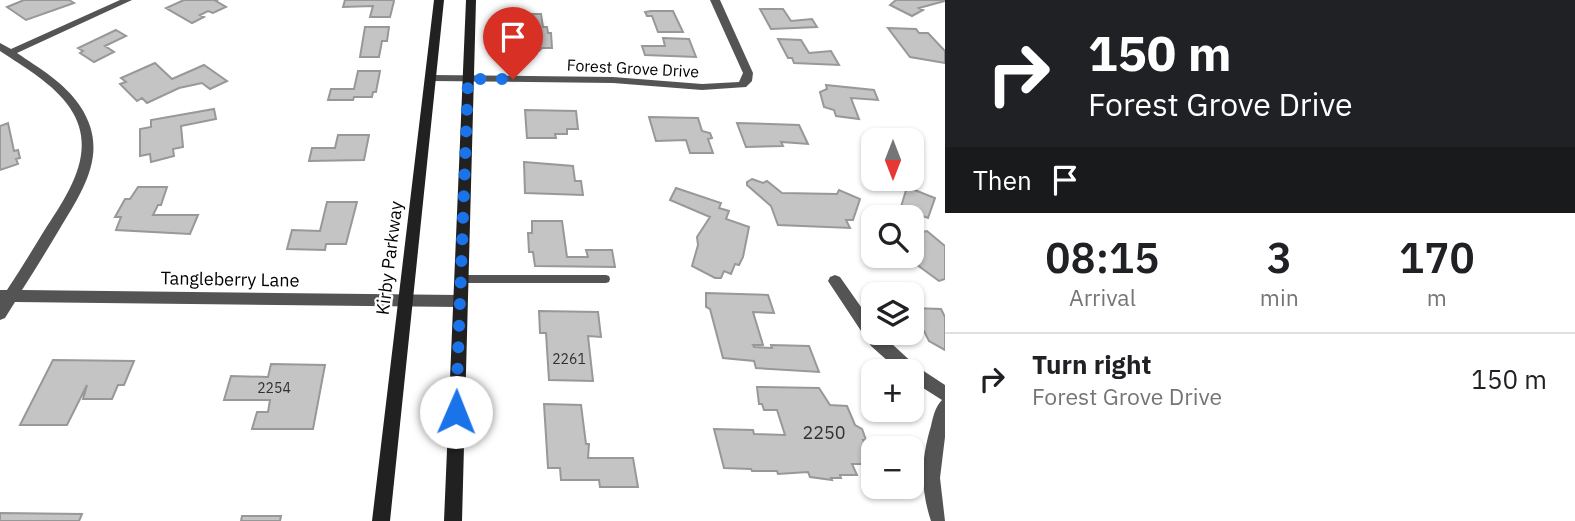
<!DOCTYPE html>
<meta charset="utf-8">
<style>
:root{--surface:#fff;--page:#f6f6f6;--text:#202124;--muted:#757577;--line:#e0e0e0}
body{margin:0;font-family:"IBM Plex Sans",sans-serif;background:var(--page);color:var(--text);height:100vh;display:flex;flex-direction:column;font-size:26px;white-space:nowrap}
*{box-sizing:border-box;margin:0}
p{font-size:23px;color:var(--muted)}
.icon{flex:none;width:38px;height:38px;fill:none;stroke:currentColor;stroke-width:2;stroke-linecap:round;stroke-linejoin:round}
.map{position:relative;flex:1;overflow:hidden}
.panel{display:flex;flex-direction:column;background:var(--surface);width:630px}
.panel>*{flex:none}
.banner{background:#202124;color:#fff;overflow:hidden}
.needle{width:46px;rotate:180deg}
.tools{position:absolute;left:861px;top:128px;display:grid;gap:14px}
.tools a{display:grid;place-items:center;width:63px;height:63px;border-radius:14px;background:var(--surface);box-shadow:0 2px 5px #0004;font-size:35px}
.pin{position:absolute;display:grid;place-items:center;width:60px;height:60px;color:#fff;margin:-72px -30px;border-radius:50% 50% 50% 0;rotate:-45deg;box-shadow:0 0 7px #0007}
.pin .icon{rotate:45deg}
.me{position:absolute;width:77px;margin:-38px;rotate:1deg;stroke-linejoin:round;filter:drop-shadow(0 0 5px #0008)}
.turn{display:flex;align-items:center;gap:24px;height:147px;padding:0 28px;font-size:32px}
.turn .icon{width:91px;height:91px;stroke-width:2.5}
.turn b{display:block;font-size:49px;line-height:60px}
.then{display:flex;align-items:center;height:66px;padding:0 28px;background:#0003;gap:14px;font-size:26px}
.eta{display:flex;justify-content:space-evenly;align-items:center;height:119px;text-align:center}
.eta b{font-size:42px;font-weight:600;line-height:49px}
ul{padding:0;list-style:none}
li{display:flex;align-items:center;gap:21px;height:91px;padding:0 28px;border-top:2px solid var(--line)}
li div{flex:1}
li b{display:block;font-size:26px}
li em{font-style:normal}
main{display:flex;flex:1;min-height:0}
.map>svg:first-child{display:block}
.building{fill:#c4c4c4;stroke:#989898;stroke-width:2}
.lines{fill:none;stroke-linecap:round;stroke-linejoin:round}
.service{fill:#545454;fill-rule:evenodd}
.minor{fill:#545454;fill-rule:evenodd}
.secondary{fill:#212121;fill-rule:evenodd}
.route{stroke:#1a73e8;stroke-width:12;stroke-dasharray:0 21.6}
.labels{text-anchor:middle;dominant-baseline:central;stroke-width:5;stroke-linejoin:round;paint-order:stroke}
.number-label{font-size:14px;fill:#313131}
.far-street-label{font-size:16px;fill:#000;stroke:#fff}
.street-label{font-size:18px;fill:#000;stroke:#fff}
.near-number-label{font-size:18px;fill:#313131}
</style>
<main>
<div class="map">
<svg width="945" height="521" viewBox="0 0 945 521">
<rect width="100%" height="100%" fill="#fff"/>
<path class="building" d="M24,0H69L74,3L26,20L7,7Z
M184,0H218L216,1L226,7L213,13L208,11L200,15L204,17L192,23L166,8Z
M345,0H393L394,1L390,17H370L373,6L343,7Z
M896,0H945V1L919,8L923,10L912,16L890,5Z
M760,9H783L791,21L812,19L817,27L771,29Z
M651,11H673L683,32H658L652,16H647L645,12Z
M514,14H541L543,27H547L548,33H551L552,48H542L539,51H516Z
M365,27H389L387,41H382L379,57H360Z
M888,28L916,29L919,33H928L945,51V63L910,57Z
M116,30L126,36L105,46L114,52L94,62L80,53L83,51L78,48Z
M663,38L689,39L696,57L645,55L642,46H665Z
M778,39L801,40L809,53L831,51L839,65L794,63L792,58H788Z
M155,63L172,79L204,65L227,81L210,89L202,83L179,88L147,103L142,98L137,101L120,84L126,82L121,78Z
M358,71H380L376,92H373L372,97H354L353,100H328L331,89H354Z
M826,85L874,90L878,100L851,98L859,119L836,116L834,110L824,107L820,92L827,89Z
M214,109L216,119L181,126L183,147L173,149L174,156L151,162L150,154L140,156V129L151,127V120Z
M525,110L576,111L578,129H567V134H555L556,138H527Z
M649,117L698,118L702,131L710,133L712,138L708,139L713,153H690L686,140L656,141Z
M8,123L14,151L18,150L20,158L16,159L18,164L0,170V126Z
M737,123L799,125L808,144L781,142L783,146L746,147Z
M338,135H369L364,160L309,161L312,148H335Z
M524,162L573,166L575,181H581L583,195L525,193Z
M752,179L763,183L767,181L782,193L837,194L839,190L860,199L853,220H846L850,228L778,225L771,206L747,185V182Z
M138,187H167L161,205H158L153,215H198L190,234L116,230L121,217H115L125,199H130Z
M907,187L935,198L928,218L923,216L921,221L913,224L923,232L927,231L945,246V279L939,281L905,256H912V217H888L883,213L895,208L900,210Z
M676,188L721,203L719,208L729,211L726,219L749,227L743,257L739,265L735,264L731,274L724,271L721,278H715L692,266L698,245L697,237L710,217L670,200Z
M327,202H357L346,244H326L325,250L287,249L292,230L320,231Z
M532,221H562L567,257H588L586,250H612L615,267L535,266L533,252H529L528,233H532Z
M706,293L768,295L774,313L753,312L763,345H753L754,347L772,348L771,345L809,346L819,372L756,368L754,361L723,358L710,309L706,307Z
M912,308L941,309L945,317V350L929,341L924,331H916L912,322Z
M539,311L598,312L601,337L588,336L593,381L549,380L546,333H540Z
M53,360L134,361L124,385H118L112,399H83L87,385L67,425H20Z
M271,364L325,365L313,429H252L257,412H268L270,400H224L231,376L268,377Z
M757,387L819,388L830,405L847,406L855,425L862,429L866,440H863L865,445H863L871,464H852L857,475H840L841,478H831L832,480L810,477L808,472L778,474L777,471H752L751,469L724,468L714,429L753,430L754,434L785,435L777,410H764L762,404H759Z
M544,404L581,405L586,444H589L588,458H633L638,487H600L599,480H561L560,468H548Z
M0,513L82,514L79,521H0Z
M242,516H281L280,521H241Z"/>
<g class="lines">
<path class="service" d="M460,275H606L609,276L610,279L609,282L606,283H460L457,282L456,279L457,276Z"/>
<path class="minor" d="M120,0H132L17,53C39,68 65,83 80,106C110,151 84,189 59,230C47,250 35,270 22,290L459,295L464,297L466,301L464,305L459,307L15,302L5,318L0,320V290H7C20,270 32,251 44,231C68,194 99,151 70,108C54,84 24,67 0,51V43L11,49Z
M710,0H720L753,73L752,81L746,87L702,90L613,83L432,81L427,78L432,75L613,77L702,84L739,82L743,73Z
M835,275L840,277L873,324V332H879L916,366L945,385V437L940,478L945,521H931C920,488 921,459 931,426C933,417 935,407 942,400L912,381V371H899L871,346L828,281L830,277Z"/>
<path class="secondary" d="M434,0H444L390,521H372Z
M466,0H476L462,521H444Z"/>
</g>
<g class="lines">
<path class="route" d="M456,412L468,79H513"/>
</g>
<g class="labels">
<g class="number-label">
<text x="569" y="359">2261</text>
<text x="274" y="388">2254</text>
</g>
<g class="far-street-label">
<text transform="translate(633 68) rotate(3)">Forest Grove Drive</text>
</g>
<g class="street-label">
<text transform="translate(389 258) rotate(-83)">Kirby Parkway</text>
<text transform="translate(230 279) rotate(1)">Tangleberry Lane</text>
</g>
<g class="near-number-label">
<text x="824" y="432">2250</text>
</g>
</g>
</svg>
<div class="tools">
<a><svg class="needle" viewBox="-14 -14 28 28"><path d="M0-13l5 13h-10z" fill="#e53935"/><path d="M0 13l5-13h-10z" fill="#757577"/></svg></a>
<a><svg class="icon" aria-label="search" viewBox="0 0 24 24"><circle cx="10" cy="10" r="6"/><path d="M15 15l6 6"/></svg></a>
<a><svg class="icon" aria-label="layers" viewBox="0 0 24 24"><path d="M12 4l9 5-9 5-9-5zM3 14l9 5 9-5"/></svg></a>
<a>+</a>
<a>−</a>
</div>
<div class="pin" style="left:513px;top:79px;background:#d93025"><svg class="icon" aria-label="arrive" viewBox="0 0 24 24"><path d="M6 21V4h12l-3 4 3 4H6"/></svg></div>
<svg class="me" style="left:456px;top:412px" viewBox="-20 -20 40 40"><circle r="19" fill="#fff"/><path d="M0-13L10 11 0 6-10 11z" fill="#1a73e8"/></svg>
</div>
<section class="panel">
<div class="banner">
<div class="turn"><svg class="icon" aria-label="right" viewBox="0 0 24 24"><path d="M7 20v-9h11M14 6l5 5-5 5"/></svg><div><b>150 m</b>Forest Grove Drive</div></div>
<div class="then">Then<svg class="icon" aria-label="arrive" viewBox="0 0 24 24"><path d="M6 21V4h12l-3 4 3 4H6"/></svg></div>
</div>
<div class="eta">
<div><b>08:15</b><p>Arrival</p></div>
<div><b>3</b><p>min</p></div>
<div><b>170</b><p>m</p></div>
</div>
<ul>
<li><svg class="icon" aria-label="right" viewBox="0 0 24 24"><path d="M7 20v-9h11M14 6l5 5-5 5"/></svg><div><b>Turn right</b><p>Forest Grove Drive</p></div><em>150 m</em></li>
</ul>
</section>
</main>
